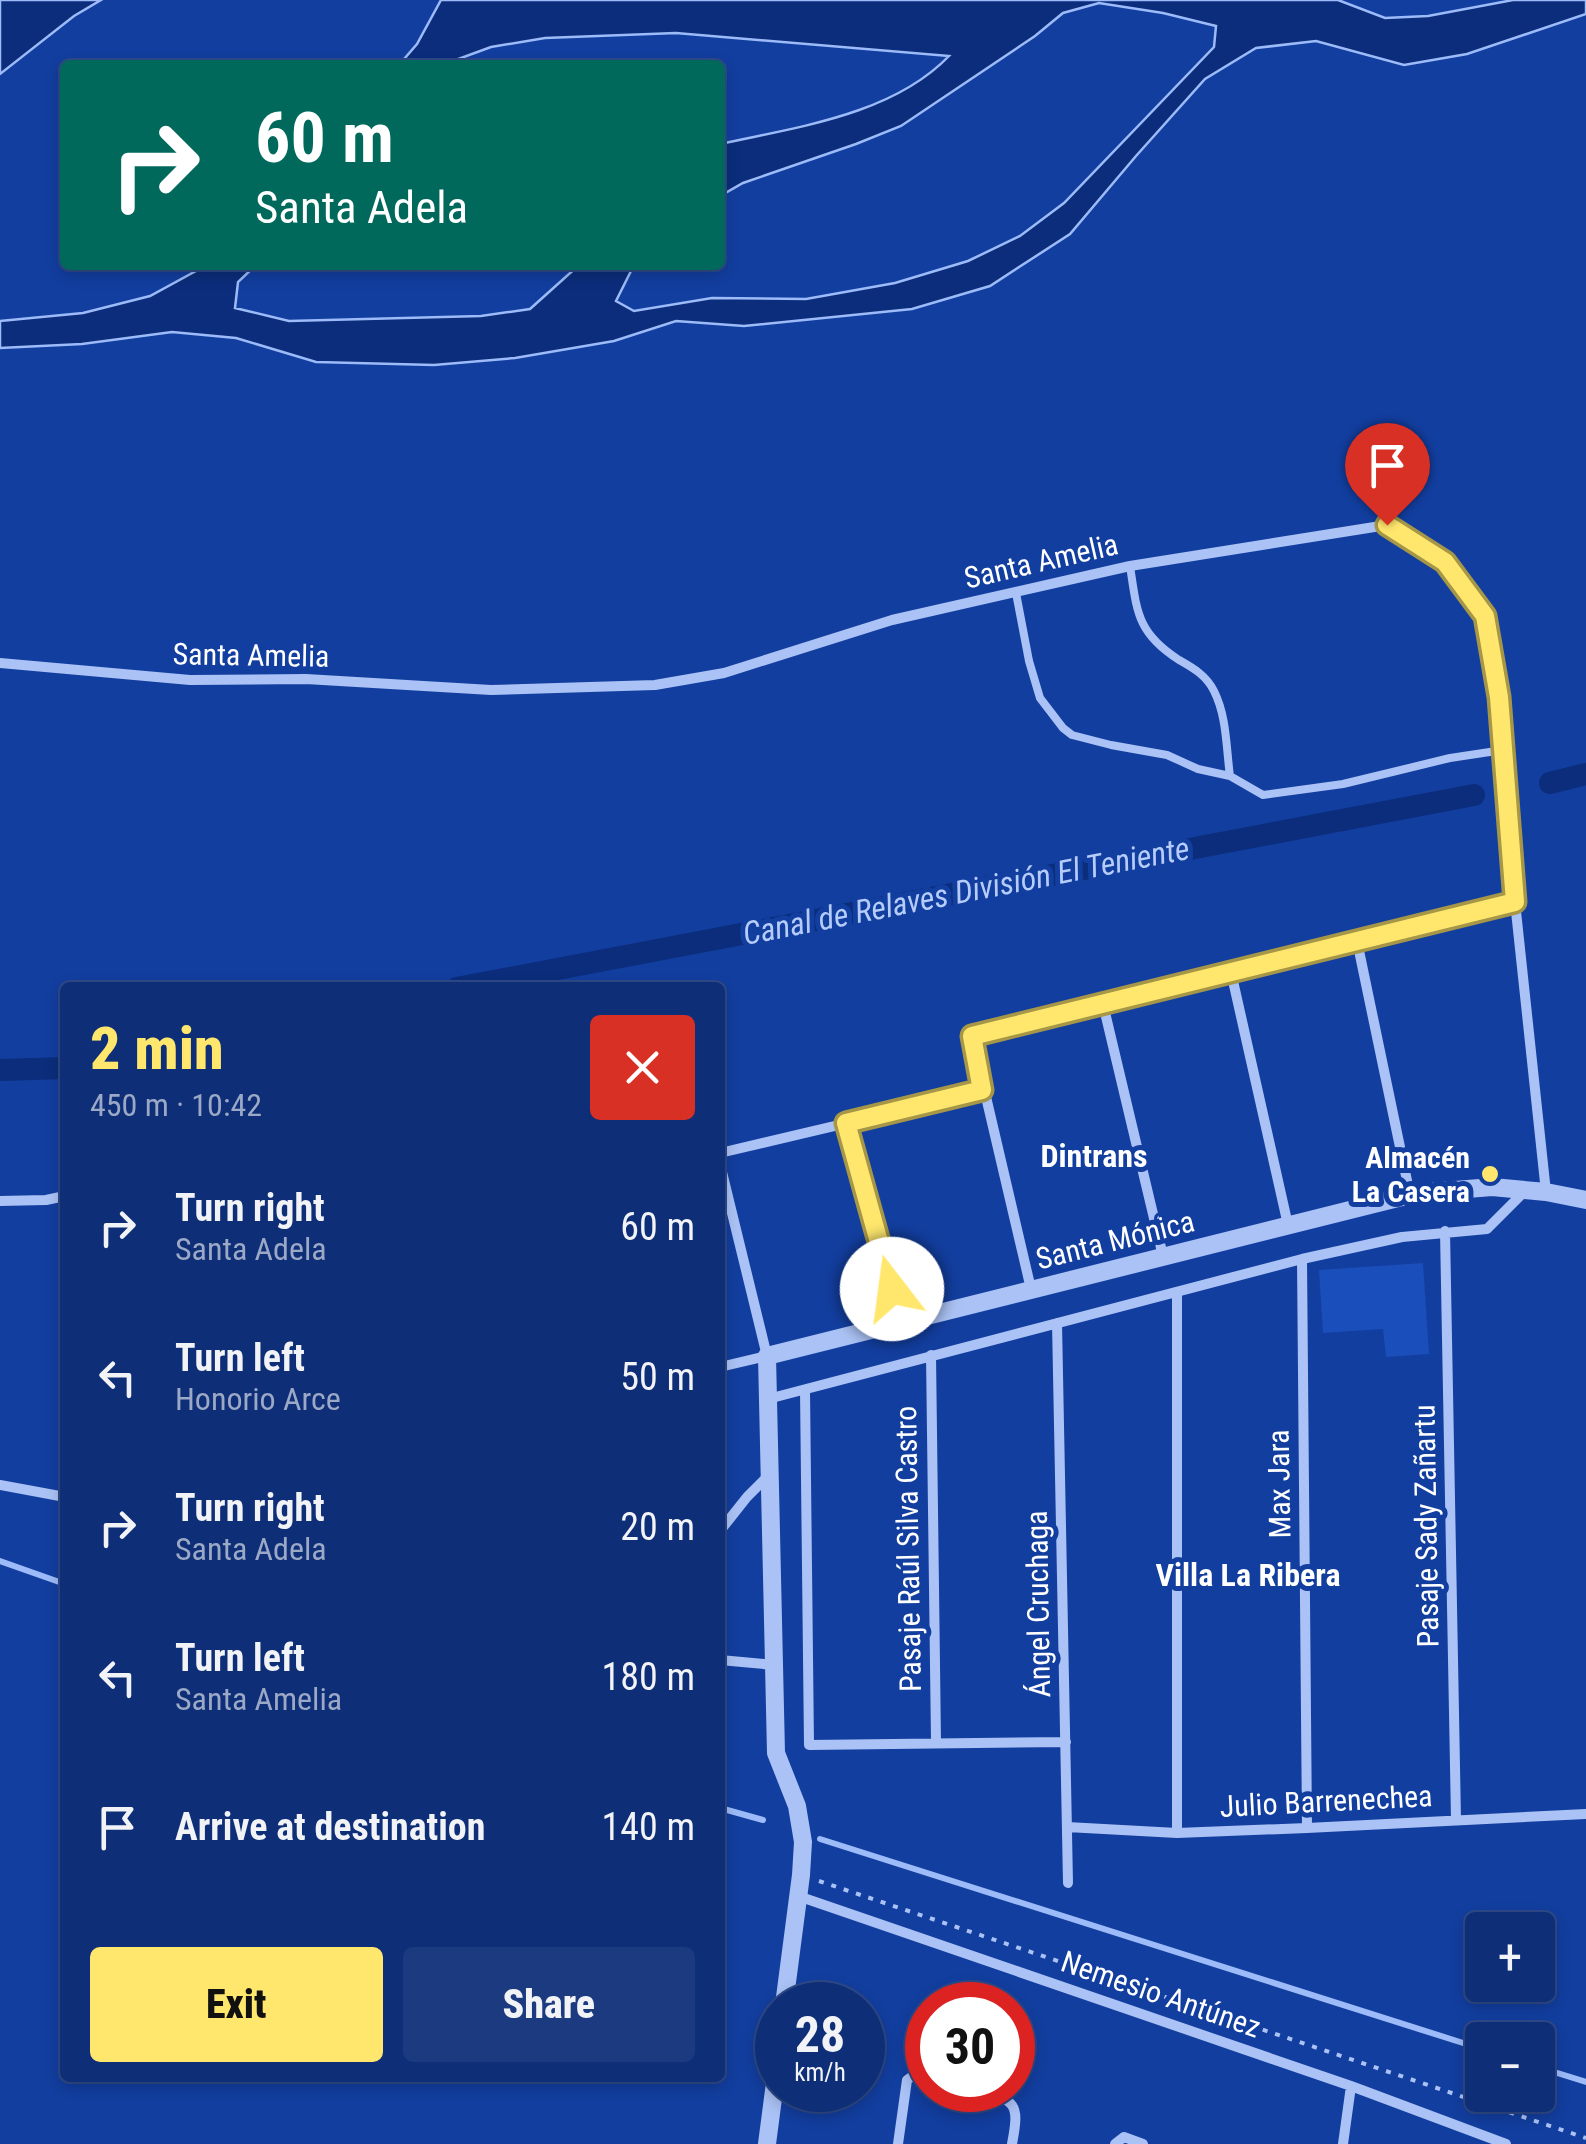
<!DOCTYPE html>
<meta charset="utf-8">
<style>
:root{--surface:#0e2e77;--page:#1c3a7f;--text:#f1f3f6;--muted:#9ba8c6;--line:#2e4a89;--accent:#ffe76d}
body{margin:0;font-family:"Roboto Condensed",sans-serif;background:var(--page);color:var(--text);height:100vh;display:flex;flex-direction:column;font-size:38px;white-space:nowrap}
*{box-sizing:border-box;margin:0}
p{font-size:32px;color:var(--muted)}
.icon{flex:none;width:55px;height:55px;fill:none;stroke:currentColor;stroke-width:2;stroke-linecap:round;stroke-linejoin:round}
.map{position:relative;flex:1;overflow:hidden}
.sheet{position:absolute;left:60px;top:982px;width:665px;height:1100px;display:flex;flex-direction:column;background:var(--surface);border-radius:10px;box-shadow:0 5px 15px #0003,0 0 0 2px var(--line)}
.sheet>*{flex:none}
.top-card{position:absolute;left:60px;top:60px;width:665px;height:210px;border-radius:10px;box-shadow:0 5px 15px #0003,0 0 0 2px var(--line);background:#00695c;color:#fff;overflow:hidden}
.controls{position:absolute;left:1465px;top:1912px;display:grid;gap:20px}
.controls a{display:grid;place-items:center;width:90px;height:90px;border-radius:10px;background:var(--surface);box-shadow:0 5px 15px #0003,0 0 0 2px var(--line);font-size:50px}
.speed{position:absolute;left:755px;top:1982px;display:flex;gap:20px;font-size:50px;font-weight:700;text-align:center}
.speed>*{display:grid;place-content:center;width:130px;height:130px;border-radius:50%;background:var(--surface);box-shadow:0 5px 15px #0003,0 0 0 2px var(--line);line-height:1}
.speed small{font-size:25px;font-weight:400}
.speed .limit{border:15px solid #d22;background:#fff;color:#111}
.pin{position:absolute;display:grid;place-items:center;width:85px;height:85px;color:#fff;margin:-102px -42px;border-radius:50% 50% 50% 0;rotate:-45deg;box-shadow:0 0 10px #0007}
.pin .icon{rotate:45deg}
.me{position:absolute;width:110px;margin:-55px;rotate:345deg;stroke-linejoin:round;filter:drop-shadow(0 0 8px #0008)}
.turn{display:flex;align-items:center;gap:35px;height:210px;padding:0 30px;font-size:45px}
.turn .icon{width:130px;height:130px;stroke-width:2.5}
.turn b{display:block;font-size:70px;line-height:85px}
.round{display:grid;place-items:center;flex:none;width:105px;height:105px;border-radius:10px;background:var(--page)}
.headline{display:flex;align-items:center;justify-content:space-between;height:170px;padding:0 30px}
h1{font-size:60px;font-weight:800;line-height:75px;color:var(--accent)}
.action{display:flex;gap:20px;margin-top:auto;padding:20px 30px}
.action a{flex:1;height:115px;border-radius:10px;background:var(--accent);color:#111;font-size:40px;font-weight:800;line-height:115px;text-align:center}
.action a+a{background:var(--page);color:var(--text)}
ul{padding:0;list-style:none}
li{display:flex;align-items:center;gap:30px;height:150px;padding:0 30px}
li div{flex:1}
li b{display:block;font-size:38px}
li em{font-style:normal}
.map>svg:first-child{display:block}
.green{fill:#1a4eba}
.water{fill:#0b2d7b;stroke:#9cbbf8;stroke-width:2.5}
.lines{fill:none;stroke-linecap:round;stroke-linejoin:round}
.stream{stroke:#9cbbf8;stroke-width:6}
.canal{stroke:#0b2d7b;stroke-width:22}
.path{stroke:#aac2f5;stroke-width:4;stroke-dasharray:5 8;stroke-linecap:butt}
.service{stroke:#aac2f5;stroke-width:8}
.minor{stroke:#aac2f5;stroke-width:10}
.tertiary{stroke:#aac2f5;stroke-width:18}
.route-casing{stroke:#a69647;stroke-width:25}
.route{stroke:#ffe76d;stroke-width:18}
.poi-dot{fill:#ffe76d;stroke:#123e9f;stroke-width:4}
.labels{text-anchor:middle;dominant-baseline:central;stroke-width:10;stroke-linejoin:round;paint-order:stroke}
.street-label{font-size:30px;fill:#fff;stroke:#123e9f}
.poi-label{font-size:30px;font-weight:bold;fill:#fff;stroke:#123e9f;text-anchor:end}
.water-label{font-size:32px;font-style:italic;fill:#b6cdfb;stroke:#123e9f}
.neighbourhood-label{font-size:32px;font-weight:bold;fill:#fff;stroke:#123e9f}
</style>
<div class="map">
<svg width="1586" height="2144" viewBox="0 0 1586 2144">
<rect width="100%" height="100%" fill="#123e9f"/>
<path class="green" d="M1423,1263L1429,1354L1386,1357L1383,1329L1323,1333L1319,1270Z"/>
<path class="water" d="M0,0H101L74,16L0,74Z
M441,0H1338L1385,18L1428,16L1513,0H1586V14L1467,54L1404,65L1316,41L1256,48L1205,79L1136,156L1070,234L990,286L912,309L744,326L676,321L614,341L515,358L434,365L316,362L236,338L172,332L82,344L0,348V321L83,313L150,296L207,265H256L238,282L235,308L289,321L481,316L530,309L579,265H634L616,301L634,311L712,298L806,299L895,283L968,261L1020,236L1064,203L1214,47L1216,26L1163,13L1099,3L1063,13L1035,36L901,126L856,144L743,183L720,196V144C797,127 892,115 949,56L676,33L545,38L491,47L442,65H399L417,44Z"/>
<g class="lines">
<path class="stream" d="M0,1561L65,1584
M720,1808L763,1820
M820,1839L1482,2049
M1538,2067L1586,2082"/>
<path class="canal" d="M1550,783L1586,774
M457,988L1474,795
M0,1070L65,1068"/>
<path class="path" d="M819,1881L1586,2138"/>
<path class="service" d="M1130,566C1137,612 1137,633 1179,660C1193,668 1206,675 1214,691C1227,717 1226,747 1230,776
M1016,593L1029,661L1040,698L1063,728L1072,735L1111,745L1167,755L1198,769L1230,776L1263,795L1343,784L1450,758L1503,750"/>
<path class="minor" d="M0,663L190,680L306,679L491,690L655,685L724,673L892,620L1130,566L1387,525L1445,562L1485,615L1499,697L1515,902L1546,1192
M1357,941L1410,1195
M1231,972L1288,1225
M1103,1004L1163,1256
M847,1123L901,1322
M720,1153L983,1091
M720,1164L767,1356L720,1367
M0,1201L46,1200L65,1196
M1445,1231L1456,1820
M1302,1259L1307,1828
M1031,1289L972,1037L1515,902
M1057,1323L1068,1883
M931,1355L936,1742
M805,1390L809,1745L1066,1742
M768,1399L1302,1259L1402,1237L1487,1229L1525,1191
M0,1485L65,1497
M720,1531L747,1497L769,1475
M720,1660L774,1665
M1067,1827L1177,1833L1307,1828L1586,1814
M1177,1833V1292
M798,1896L1351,2086L1506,2144
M976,2090C1016,2101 1020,2102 1012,2144
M898,2144L907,2080L917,2073L928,2076
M1115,2144L1124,2137L1143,2144
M1343,2144L1351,2086"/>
<path class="tertiary" d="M784,2005L801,1875L803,1842L797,1806L776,1753L767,1356L1418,1193L1492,1187L1546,1192L1586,1200
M767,2144L778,2060"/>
</g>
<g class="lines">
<defs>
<path id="route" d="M892,1289L846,1123L982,1090L972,1036L1515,902L1499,697L1485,616L1445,562L1387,525"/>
</defs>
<use href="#route" class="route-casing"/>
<use href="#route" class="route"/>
</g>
<circle class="poi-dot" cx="1490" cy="1174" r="10"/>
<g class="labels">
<g class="street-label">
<text transform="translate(1041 561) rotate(-13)">Santa Amelia</text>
<text transform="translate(251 655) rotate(1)">Santa Amelia</text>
<text transform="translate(1115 1240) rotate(-14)">Santa Mónica</text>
<text transform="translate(1279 1484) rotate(-91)">Max Jara</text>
<text transform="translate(1426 1526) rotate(-91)">Pasaje Sady Zañartu</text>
<text transform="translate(908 1549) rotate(-91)">Pasaje Raúl Silva Castro</text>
<text transform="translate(1038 1604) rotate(-91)">Ángel Cruchaga</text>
<text transform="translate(1326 1801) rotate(-3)">Julio Barrenechea</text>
<text transform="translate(1161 1994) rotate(19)">Nemesio Antúnez</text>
</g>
<g class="poi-label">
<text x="1470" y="1157">Almacén<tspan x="1470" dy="34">La Casera</tspan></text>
</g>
<g class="water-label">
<text transform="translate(966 891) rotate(-11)">Canal de Relaves División El Teniente</text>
</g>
<g class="neighbourhood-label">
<text x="1094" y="1156">Dintrans</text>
<text x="1248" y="1575">Villa La Ribera</text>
</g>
</g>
</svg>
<div class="controls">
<a>+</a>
<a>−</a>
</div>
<div class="speed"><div>28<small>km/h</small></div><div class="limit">30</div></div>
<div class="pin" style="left:1387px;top:525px;background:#d93025"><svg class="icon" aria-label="arrive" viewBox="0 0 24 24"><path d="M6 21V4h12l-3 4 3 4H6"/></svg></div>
<svg class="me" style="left:892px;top:1289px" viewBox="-20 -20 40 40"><circle r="19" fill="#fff"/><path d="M0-13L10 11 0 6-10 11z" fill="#ffe76d"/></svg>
<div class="top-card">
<div class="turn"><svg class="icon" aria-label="right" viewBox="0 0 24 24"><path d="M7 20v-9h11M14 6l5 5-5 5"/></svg><div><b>60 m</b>Santa Adela</div></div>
</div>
<section class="sheet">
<div class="headline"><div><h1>2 min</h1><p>450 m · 10:42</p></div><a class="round" style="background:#d93025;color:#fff"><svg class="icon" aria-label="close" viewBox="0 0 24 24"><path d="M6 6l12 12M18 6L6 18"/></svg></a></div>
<ul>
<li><svg class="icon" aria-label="right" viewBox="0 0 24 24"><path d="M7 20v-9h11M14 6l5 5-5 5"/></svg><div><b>Turn right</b><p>Santa Adela</p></div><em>60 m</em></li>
<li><svg class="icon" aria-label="left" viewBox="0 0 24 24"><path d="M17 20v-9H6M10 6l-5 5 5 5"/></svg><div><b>Turn left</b><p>Honorio Arce</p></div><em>50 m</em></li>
<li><svg class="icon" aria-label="right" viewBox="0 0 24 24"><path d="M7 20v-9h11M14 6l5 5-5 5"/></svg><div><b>Turn right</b><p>Santa Adela</p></div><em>20 m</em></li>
<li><svg class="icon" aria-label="left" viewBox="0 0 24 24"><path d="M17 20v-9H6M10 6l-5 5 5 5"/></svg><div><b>Turn left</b><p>Santa Amelia</p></div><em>180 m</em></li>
<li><svg class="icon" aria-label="arrive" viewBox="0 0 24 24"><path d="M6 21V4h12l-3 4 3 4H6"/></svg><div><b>Arrive at destination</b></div><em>140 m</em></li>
</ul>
<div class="action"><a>Exit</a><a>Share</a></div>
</section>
</div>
